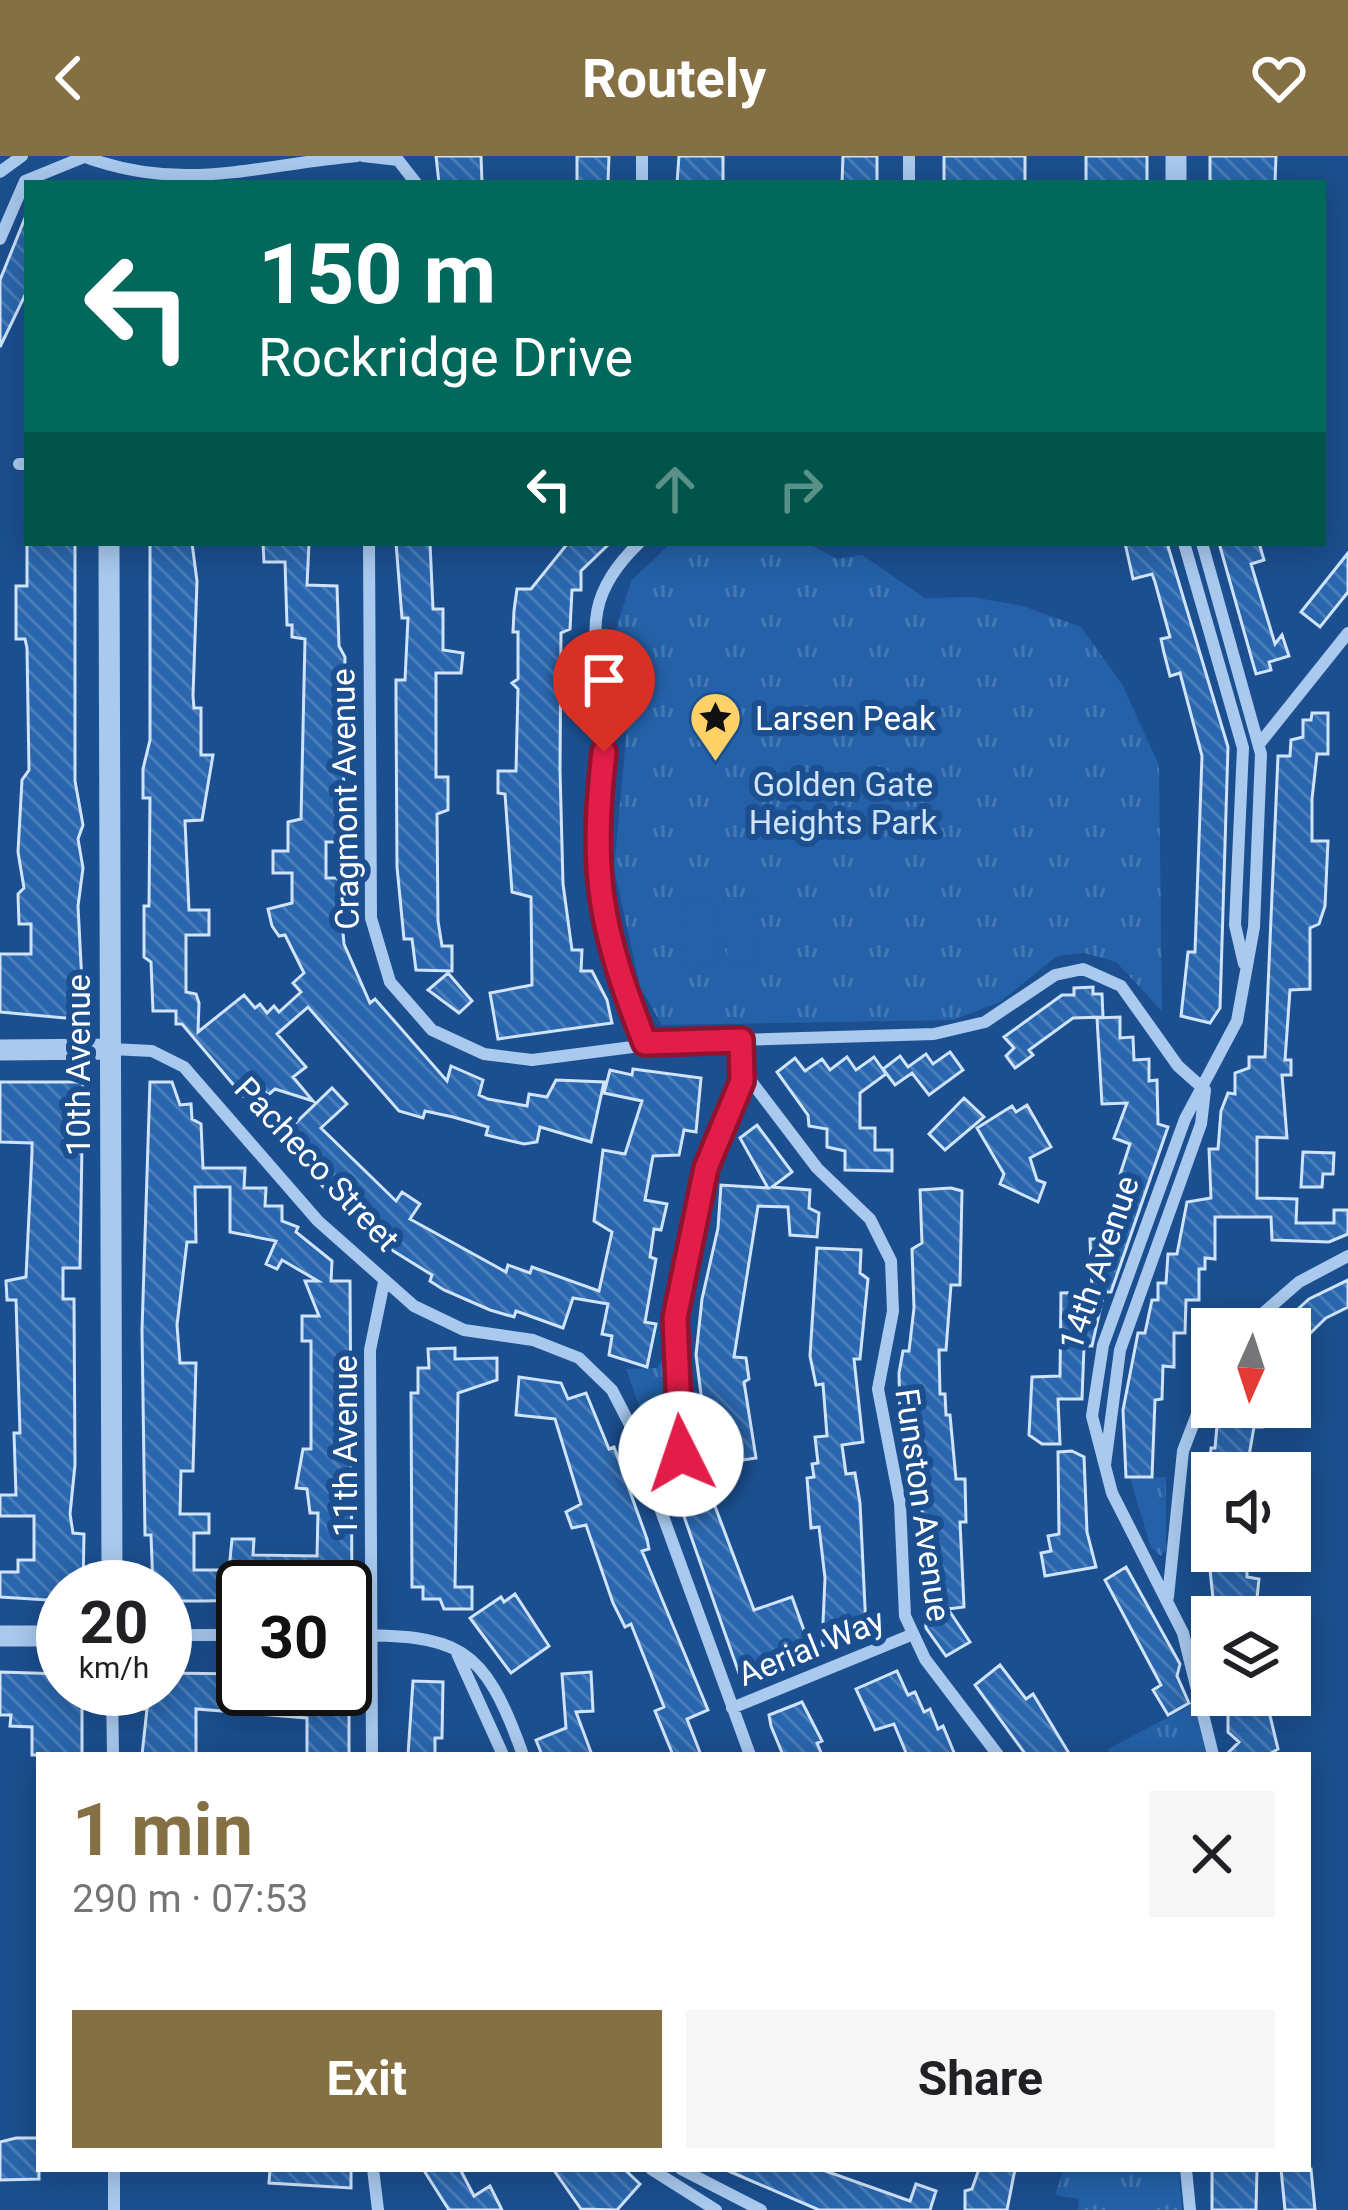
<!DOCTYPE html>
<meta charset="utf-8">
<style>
:root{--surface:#fff;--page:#f6f6f6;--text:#202124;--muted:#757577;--accent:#847042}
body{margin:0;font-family:Roboto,sans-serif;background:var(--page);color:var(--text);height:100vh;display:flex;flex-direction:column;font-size:45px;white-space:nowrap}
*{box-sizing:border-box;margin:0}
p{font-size:39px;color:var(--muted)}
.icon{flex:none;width:66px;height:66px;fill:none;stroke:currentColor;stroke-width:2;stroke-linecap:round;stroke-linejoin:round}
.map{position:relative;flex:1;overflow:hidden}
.panel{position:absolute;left:36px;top:1596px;width:1275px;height:420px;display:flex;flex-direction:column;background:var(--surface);border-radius:0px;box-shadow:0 6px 30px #0003}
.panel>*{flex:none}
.banner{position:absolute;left:24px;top:24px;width:1302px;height:366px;border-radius:0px;box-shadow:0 6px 30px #0003;background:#00695c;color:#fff;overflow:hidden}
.needle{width:78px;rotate:183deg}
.fabs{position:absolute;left:1191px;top:1152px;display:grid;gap:24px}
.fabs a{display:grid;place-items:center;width:120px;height:120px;border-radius:0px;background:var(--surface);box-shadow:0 6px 30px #0003;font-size:60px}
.speed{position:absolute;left:36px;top:1404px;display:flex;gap:24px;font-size:60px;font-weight:700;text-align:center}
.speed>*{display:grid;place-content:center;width:156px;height:156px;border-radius:50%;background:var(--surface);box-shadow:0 6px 30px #0003;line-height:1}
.speed small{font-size:30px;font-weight:400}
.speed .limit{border:6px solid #111;border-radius:18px;background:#fff;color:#111}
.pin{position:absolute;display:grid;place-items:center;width:102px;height:102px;color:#fff;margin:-123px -51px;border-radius:50% 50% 50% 0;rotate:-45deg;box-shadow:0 0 12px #0007}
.pin .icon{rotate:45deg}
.me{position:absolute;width:132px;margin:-66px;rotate:356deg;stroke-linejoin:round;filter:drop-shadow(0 0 9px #0008)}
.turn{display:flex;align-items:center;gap:42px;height:252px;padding:0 36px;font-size:54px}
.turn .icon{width:156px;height:156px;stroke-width:2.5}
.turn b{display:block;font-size:84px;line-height:102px}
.lanes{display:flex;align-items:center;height:114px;padding:0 36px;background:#0003;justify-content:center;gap:60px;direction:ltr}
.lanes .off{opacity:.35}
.round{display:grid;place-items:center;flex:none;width:126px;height:126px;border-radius:0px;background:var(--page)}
.overview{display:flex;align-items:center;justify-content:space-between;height:204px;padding:0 36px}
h1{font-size:72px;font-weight:700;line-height:90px;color:var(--accent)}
.primary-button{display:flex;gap:24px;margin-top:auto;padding:24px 36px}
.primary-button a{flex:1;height:138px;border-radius:0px;background:var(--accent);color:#fff;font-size:48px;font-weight:700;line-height:138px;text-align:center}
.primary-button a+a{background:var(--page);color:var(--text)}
header{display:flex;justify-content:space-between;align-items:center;height:156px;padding:0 36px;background:var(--accent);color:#fff;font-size:54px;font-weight:700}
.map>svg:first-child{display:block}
.park{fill:url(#park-tufts)}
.garden{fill:#2461a8}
.building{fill:url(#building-back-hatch);stroke:#cfe3fa;stroke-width:3;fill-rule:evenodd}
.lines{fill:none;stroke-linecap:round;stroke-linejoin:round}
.minor{stroke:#a9c9ee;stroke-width:12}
.tertiary{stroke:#a9c9ee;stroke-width:21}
.route-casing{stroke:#92132f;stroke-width:30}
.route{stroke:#e11d48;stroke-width:21}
.labels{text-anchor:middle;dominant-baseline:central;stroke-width:12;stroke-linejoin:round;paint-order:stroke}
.poi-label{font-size:33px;fill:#fff;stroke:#1b4f8f;text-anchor:start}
.park-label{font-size:33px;fill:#cfe3fa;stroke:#1b4f8f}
.street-label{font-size:33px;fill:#fff;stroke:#1b4f8f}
</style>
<header><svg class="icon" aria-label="back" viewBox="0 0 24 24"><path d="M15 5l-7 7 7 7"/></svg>Routely<svg class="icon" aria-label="heart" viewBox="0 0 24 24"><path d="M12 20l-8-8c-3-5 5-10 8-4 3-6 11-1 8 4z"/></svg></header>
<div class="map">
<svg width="1348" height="2054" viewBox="0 0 1348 2054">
<defs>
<pattern id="park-tufts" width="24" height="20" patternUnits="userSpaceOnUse" patternTransform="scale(3)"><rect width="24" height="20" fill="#2461a8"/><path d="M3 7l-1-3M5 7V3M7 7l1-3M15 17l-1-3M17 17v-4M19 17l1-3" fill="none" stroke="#4579b5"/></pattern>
<pattern id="building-back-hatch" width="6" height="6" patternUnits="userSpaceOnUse" patternTransform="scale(3)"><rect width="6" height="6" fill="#2a66ad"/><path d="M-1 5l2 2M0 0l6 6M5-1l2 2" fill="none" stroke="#4a7db9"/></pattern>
</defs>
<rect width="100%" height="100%" fill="#1b4f8f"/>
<path class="park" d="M671,387H807L837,403L862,399L925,442L972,441L1023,450L1081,471L1122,528L1159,609L1162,855L1116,806L1084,797L1057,800L1000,846L953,864L662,869L640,831L614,712L629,550L618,511L616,474L631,425Z
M664,1201L674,1283L664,1295L653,1289L626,1213L657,1212Z
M1166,1321V1393L1161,1400L1151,1392L1130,1322Z
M1195,1547L1206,1599H1110L1108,1593Z
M1064,2013H1179L1182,2054H1078L1079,2043L1055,2039Z"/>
<path class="garden" d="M753,740L758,806L728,808L723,742Z
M712,745L716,810L686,813L681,747Z"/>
<path class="building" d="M436,0H481L482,27H439Z
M577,0H609L608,27H577Z
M679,0H723V27H677Z
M843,0H877V27H842Z
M944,0H1025V27H944Z
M1086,0H1147V27H1086Z
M1210,0H1276L1275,27H1210Z
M27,57V135L0,191V124Z
M27,387H75V625L83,669L78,683L83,712L78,750L83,846L82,859L65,862L0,856V798H31V768H19L18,738L24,732L18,696L22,624L29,614L27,492L25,483H16V430H27Z
M150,387H192L197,425L193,540L194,552H201V599H213L202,664L185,665L189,754H209V779H186V836L196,838L199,847L198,876L244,839L255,852L260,848L267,857L274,850L279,856L301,836L293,827L304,817L285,779L279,780L272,770L268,753L292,747V717H273V695H288V666L301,663L305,483L292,481V469H287L285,406H264L263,387H309L307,429L337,430L339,490L345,501L343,686H326V722H338L344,788L370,847L375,843L447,925L451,910L483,924L479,939L488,943L527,950L529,938L547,941L556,924L604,926L591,986L540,971L537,986L524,988L486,979L488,971L453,961L425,955L423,962L399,955L308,851L277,878L306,911L293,921L313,945L275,933L268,939L258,927L243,940L182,868H176V855H153L151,806L144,801V750H149L150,642H143V613L150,584Z
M396,387H430L433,453H443V494L463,497L461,517H436V621H448V654L437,658L438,765L442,790H452V815L416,814L412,783H404L397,711L396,543V524H405L408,462H402Z
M568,387H610L581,415V434H572L570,473L561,477L560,614L563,728L572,794H582L581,815H592L607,844L612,867L498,883L490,837L532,829L531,741L512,736L505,638L498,637V615H516L518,533L512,527L518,523V476H513L514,455L517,433H531Z
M1125,387H1167L1228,591L1220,852L1210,867L1181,860L1188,796H1195L1202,600L1180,517L1170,520L1164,497L1161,483L1170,481L1155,426L1152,418L1133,423Z
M1219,387H1259L1264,404L1251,408L1275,488L1282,479L1289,500L1269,506L1271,514L1256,518Z
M1348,397V436L1320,471L1301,456Z
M1312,557H1328V598H1317L1312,643V685H1328L1325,750L1319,768L1310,772V833L1290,834L1285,904H1291V919H1282L1287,982L1257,981V1042L1297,1043L1296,1067H1334V1054H1348V1078L1329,1086L1272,1084L1271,1061H1215V1103L1205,1102V1113H1199V1144H1186L1185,1177H1174V1211L1163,1210L1162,1243L1155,1244L1152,1321H1126L1123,1254L1138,1177H1145L1152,1144H1158V1127H1166L1168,1098H1177L1187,1046L1211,1042L1209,993H1218L1221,955L1228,937L1235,938V917L1249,912V901H1265L1278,600H1290L1291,584L1303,581V564H1311Z
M448,817L472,845L459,857L428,834Z
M1093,831V838H1102L1103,861L1073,862L1029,894L1033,899L1015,912L1006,900L1014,892L1004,881L1062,839H1074V832Z
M1120,861V882L1133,881L1134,904L1149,903V925L1157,924L1158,968L1168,971L1111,1136H1092L1090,1083H1099L1130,988L1114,982L1127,947L1102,948L1097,862Z
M950,896L963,914L929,939L912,917L895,929L883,913L900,900L908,911L926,898L933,908Z
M847,901L856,914L874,901L886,918L860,937V972H875V994H892V1015L845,1014V995L827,991V973L809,970L808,959L777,916L795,902L805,915L822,903L830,914Z
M633,913L701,922L696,976L684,974L679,999L653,1000L645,1044L667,1048L661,1074L654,1073L650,1101L656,1103L645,1166L656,1168L647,1211L609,1199L612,1180L602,1178L608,1148L573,1142L563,1172L516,1155L514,1161L490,1154L444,1134L430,1125L432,1119L379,1086L277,985L332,932L347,948L321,972L396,1045L402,1036L420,1048L410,1063L506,1116L508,1109L530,1117L532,1111L599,1135L612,1076L594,1065L603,994L625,998L642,945L604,937L610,914L632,919Z
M0,926H83L80,1112H63V1143H74L75,1309L70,1358L73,1377L84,1378L83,1431H63V1445L0,1441V1416H18V1404H34V1360H0V1339H16L14,1277H20L16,1144H7L6,1125L26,1121L32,996V987L0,986Z
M150,926H172L180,949L191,948L192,963L201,968L203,1012H245L244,1032H266L265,1050H282V1065L298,1071L296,1076L332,1105L331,1125H350L352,1431H243V1444L205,1445H165V1431H153L151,1379H145L142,1174ZM195,1031H230V1076L276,1085L266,1108L277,1113L282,1104L318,1125H305L319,1160H302V1185H311V1293H303L296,1332L307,1333L310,1357H318L317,1400L253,1399L254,1383H232L229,1414H194V1377H209V1358H180L181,1315H193L196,1207H180L177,1169L187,1086H196Z
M964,942L984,961L945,994L929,978Z
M1027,949L1051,991L1030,1002L1037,1024L1045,1027L1038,1046L1000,1028L1004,1018L977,972L1012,950L1016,956Z
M757,969L792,1016L772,1031L810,1034L809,1052L819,1057L817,1081L790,1079L788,1051L758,1050L734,1201L746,1202L749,1223L744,1226L756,1302L710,1309L696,1199L702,1143L718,1072L721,1029L768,1032L740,982Z
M1303,996L1334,997L1333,1018H1323L1322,1031H1301Z
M951,1032L962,1035L960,1129H951L946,1194H939L940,1238H945L946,1259H950L956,1323H965L966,1366H960L964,1451L948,1453L970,1486L946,1500L926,1472L921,1324L906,1260H900L899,1217L903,1195H909L914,1152L912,1093L922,1087L920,1034Z
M817,1092L861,1094L860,1117L868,1123L860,1203H854L863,1286L842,1289L846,1318L855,1317L860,1347L866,1472L822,1490L825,1422L819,1371L811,1372L807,1322L814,1321L812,1308L818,1307L815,1281L827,1280L823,1228L816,1229L810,1200Z
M1348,1124V1151L1326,1162L1290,1197V1173H1276L1309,1143Z
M1104,1136L1092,1190H1084L1082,1243H1058L1060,1288H1042L1029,1279L1032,1221L1060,1220L1061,1137Z
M455,1192V1203L497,1202V1224L458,1237L455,1431H472V1453H444L440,1443H423V1431H412L411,1237H418V1212H429L428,1193Z
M519,1221L561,1227L568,1243L586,1237L609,1293L614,1291L647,1383L649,1393L642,1395L708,1554L687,1563L701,1599H673L655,1555L664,1551L631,1468L625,1471L613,1447L586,1369L572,1372L566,1356L581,1348L555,1263L516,1259Z
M1226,1251H1262V1271H1254L1246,1317H1209L1211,1292H1215L1217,1270H1224Z
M1072,1295L1084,1301L1087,1376L1096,1411L1045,1420L1041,1397L1051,1395L1048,1380L1059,1378L1058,1296Z
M714,1310L718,1335L710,1337L754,1454L792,1441L811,1494L741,1523L680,1349V1324L700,1321L699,1312Z
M1208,1395H1247V1421L1259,1423L1255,1461H1215Z
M1126,1411L1180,1508L1177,1520L1189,1547L1168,1559L1153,1534L1161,1529L1105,1424Z
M515,1438L549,1490L511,1517L470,1462L501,1441L504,1446Z
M1000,1509L1026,1543L1033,1538L1070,1599H1026L975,1529Z
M897,1515L908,1539L915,1536L924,1556L930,1553L938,1573L943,1570L955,1599H907L894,1568L875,1574L856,1533Z
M0,1516L63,1518V1533H82V1599H32V1571L10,1570L11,1559H0Z
M591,1516L593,1555L576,1556L592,1599H542L536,1584L566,1572L562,1518Z
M165,1517L243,1518V1533H349V1599H307V1562L196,1553V1599H142L147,1553H141V1533H165Z
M413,1525L443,1526L442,1582H435V1599H408Z
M1228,1539H1265L1278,1593L1268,1599H1226L1239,1586L1228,1576Z
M802,1546L822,1585L817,1587L822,1599H783L771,1570L769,1559Z
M16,1982H39V2023L0,2024V1986Z
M270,2013H351V2032L269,2027Z
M423,2013H460L474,2040L490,2030L502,2054H449Z
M553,2013H624L640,2028L617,2054L581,2053Z
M724,2013H820L910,2045L916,2028L936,2035L930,2054H819Z
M979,2013H1015L1007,2054H965V2035L972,2033Z
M1212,2013H1257L1256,2054H1212Z
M1281,2013H1311L1315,2054H1285Z"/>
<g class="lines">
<path class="minor" d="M82,0C184,38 255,9 357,0
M363,0L398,4L416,27
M642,0V27
M0,16L22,0
M909,27V0
M0,83L25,25L84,1
M19,308H27
M369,387L371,762L390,826L432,874L484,898L532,904L671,886L934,878L985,866L1055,819L1083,813L1121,830L1178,910L1205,934
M639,387C570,453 603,495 605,574C606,614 595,653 594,693C594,762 620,824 645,887
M1184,387L1243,592L1235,769L1244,808
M1202,387L1261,598L1254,771L1237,865L1185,963L1103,1189L1092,1260L1112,1337L1183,1477L1213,1599
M1260,587L1348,477
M111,893L152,895L184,911L318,1065L414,1150L464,1174L533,1184L579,1202L612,1234L629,1267L750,1599
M744,916L817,1012L870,1063L891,1105L893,1155L878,1233L900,1347L905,1460L925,1503L998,1599
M1245,1173L1299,1126L1348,1100
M1105,1309L1120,1194L1201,968L1205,934
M647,1320L677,1304L683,1290L675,1162L706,1012L743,925L741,884
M1168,1441L1183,1295L1212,1219
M165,1479H243
M345,1479C459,1479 483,1487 523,1599
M456,1495L503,1599
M112,1533L113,1599
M732,1552L911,1479
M372,1599L370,1194L384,1126
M114,2013V2054
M373,2013L378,2054
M651,2013L716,2054
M681,2013L761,2054
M1186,2013L1190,2054"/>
<path class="tertiary" d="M1176,27V0
M109,387L112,1431
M0,894L111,893
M0,1480H63"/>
</g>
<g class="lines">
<defs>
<path id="route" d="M604,596C590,719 600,772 645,887L741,884L742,925L706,1012L675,1162L681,1298"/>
</defs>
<use href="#route" class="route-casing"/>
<use href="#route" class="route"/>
</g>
<defs>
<symbol id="sight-pin" viewBox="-11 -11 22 30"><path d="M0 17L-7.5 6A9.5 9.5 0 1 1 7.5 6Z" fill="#ffd166" stroke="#1b4f8f"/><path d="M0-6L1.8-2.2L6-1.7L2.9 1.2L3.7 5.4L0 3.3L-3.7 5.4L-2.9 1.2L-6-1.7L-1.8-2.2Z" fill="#111"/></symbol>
</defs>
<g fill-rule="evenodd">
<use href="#sight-pin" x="686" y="532" width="59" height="81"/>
</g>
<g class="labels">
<g class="poi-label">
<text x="755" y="562">Larsen Peak</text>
</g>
<g class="park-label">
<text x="843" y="628">Golden Gate<tspan x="843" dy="38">Heights Park</tspan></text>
</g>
<g class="street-label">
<text transform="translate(345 643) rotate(-91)">Cragmont Avenue</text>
<text transform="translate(78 909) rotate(-90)">10th Avenue</text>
<text transform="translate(317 1008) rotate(47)">Pacheco Street</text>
<text transform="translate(1099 1107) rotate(-71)">14th Avenue</text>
<text transform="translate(345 1290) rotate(-90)">11th Avenue</text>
<text transform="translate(923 1349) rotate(82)">Funston Avenue</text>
<text transform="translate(811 1491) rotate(-22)">Aerial Way</text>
</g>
</g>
</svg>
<div class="fabs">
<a><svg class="needle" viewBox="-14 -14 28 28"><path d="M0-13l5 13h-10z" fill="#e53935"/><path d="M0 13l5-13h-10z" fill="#757577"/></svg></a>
<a><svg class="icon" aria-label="sound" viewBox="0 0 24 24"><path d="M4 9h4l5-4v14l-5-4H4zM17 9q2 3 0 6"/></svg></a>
<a><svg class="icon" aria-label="layers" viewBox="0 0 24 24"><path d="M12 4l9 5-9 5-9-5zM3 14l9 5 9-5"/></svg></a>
</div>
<div class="speed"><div>20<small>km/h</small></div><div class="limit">30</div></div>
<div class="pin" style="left:604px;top:596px;background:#d93025"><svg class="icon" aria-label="arrive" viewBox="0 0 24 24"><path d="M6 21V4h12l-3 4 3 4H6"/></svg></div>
<svg class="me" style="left:681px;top:1298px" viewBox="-20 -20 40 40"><circle r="19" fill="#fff"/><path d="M0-13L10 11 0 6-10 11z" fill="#e11d48"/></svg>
<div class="banner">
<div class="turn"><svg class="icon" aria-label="left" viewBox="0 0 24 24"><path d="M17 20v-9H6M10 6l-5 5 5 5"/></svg><div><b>150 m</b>Rockridge Drive</div></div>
<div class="lanes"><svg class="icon" aria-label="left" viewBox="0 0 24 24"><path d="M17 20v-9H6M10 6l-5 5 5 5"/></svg><svg class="icon off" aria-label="ahead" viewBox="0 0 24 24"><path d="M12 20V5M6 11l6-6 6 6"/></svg><svg class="icon off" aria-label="right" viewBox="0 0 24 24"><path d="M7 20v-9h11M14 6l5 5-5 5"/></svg></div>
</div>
<section class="panel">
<div class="overview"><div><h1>1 min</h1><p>290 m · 07:53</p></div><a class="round"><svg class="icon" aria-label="close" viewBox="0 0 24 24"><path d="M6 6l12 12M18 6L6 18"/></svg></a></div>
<div class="primary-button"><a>Exit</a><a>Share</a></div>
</section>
</div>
